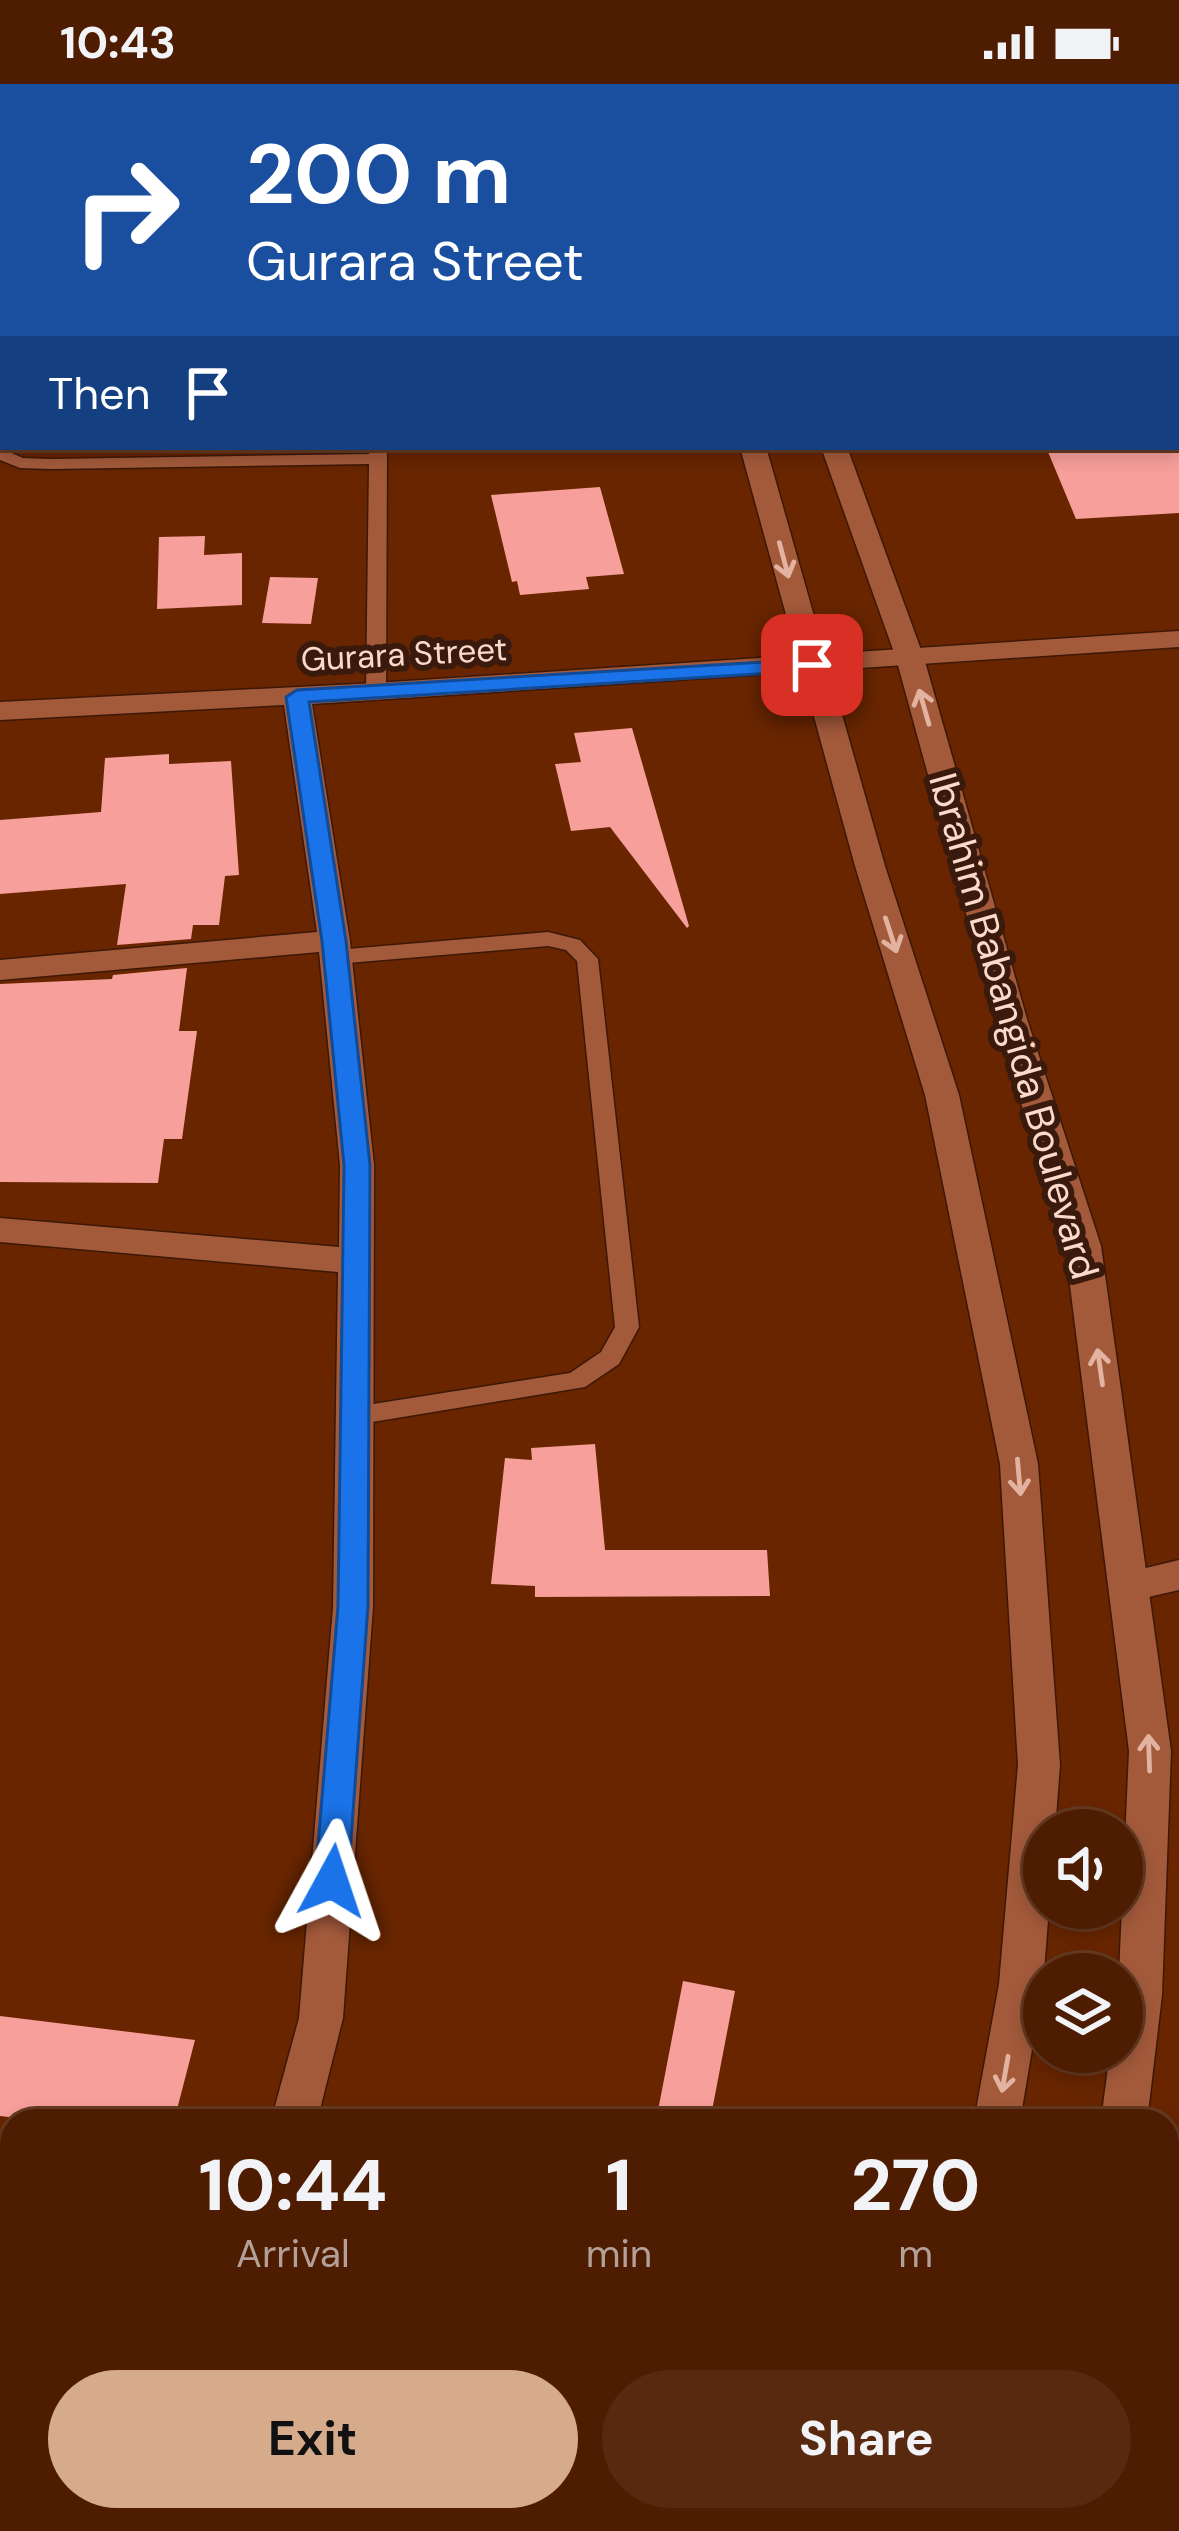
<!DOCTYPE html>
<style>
:root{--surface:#4e1c00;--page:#58290f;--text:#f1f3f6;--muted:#b3a199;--line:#653a22;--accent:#d6ab8b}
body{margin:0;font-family:"DM Sans",sans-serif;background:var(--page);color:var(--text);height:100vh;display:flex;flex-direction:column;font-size:45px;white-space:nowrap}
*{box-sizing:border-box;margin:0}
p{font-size:39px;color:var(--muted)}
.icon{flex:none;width:66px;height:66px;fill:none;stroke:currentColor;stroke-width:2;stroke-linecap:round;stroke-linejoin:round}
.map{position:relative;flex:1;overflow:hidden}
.side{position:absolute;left:0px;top:2025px;width:1179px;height:423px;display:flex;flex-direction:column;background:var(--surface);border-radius:36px 36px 0 0;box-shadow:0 6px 18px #0003,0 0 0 3px var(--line)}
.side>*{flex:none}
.banner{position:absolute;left:0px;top:0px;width:1179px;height:366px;box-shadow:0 6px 18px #0003,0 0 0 3px var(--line);background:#1a4fa0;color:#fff;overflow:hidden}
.fabs{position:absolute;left:1023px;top:1725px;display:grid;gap:24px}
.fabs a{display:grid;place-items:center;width:120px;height:120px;border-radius:50%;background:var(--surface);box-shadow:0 6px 18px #0003,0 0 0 3px var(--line);font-size:60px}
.pin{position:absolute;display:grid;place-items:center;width:102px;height:102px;color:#fff;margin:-51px;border-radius:24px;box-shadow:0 6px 18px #0006}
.me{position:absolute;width:132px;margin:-66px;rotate:5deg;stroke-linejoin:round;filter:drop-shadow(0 0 9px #0008)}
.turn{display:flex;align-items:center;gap:42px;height:252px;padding:0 48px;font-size:54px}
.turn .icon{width:156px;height:156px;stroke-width:2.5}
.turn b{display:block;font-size:84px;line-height:102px}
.then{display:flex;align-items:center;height:114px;padding:0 48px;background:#0003;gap:24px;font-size:45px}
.eta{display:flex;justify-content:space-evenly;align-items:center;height:204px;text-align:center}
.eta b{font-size:72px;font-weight:700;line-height:84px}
.action{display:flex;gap:24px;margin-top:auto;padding:24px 48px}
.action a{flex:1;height:138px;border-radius:72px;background:var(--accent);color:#111;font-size:48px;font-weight:700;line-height:138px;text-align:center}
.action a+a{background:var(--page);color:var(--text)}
.status{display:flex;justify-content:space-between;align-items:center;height:84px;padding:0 60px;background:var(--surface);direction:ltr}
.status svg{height:33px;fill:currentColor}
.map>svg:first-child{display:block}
.building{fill:#f79f9a}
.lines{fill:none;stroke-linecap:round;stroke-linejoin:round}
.service-casing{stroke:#3c1807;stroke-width:3}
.minor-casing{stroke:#3c1807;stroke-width:3}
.tertiary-casing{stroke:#3c1807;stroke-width:3}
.service{fill:#a35a3b;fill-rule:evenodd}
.minor{fill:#a35a3b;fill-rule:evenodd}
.tertiary{fill:#a35a3b;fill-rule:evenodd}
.oneway{stroke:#e1b3a0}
.route{fill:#1a73e8;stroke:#114b97;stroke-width:3}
.labels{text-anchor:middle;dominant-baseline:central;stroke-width:12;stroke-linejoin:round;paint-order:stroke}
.far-street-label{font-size:33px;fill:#fbd9cb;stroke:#391a0d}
.street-label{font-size:39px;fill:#fbd9cb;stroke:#391a0d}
</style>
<div class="status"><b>10:43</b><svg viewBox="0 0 49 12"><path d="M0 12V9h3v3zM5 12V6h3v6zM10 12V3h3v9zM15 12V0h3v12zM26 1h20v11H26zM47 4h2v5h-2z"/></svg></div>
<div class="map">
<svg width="1179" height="2447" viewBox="0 0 1179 2447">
<rect width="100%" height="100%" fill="#682500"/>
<path class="building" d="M1046,363H1179V429L1076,435Z
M600,403L624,490L586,493L589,505L520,511L517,497L512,498L491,411Z
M205,452L204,471L242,469V521L157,525L159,453Z
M270,493L318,494L311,540L262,539Z
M632,644L689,842L687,844L610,743L571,747L555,680L581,678L574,649Z
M169,670V680L231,677L239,791L225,792L219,841H193L191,855L117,861L126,800L0,810V736L101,728L105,674Z
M187,884L179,947H197L182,1055H164L158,1099L0,1098V900L112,895L113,891Z
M595,1360L605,1466H767L770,1512L535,1513V1502L491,1500L505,1374L532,1376L531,1364Z
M683,1897L735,1907L710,2037H656Z
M0,1932L195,1956L174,2037H44L0,2032Z"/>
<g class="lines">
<defs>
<path id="service" d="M3,287V306L0,307V288Z
M369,363H387L386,608L376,614L366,608L369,380L51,385L20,384L0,376V364L23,374L51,375L369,370Z
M548,848L580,856L598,875L639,1243L619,1280L585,1303L354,1341L345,1339L342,1332L345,1325L354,1323L570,1289L601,1268L615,1243L577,877L566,866L548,862L336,880L325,873L336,866Z"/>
<path id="minor" d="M25,0H47L24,3Z
M382,0H404V3H382Z
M1179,9V25L1176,26V10Z
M0,68H3V82H0Z
M3,99V122L0,123V100Z
M1176,118L1179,119V133L1176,132Z
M1179,547V563L312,620L350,857L374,1081L373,1523L343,1934L317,2037H271L299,1934L333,1523L338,1188L0,1158V1134L339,1163L340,1081L319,868L0,896V876L317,848L284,621L0,636V618L376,599Z
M1179,1476V1506L1131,1517L1117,1513L1111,1502L1117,1491Z
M132,2436H183L179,2447H128Z"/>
<path id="tertiary" d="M658,0H680V3H658Z
M714,0H736L737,3H715Z
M740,363H766L885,782L959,1011L1038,1380L1060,1681L1055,1746H1044V1824H1049L1043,1900L1020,2037H974L999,1900L1018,1681L1000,1380L925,1011L855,782Z
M821,363H847L924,574L1027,935L1101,1162L1171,1667L1162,1911L1147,2037H1101L1110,1968H1122L1119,1890L1129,1667L1065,1162L995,935L896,574Z
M885,2436H935L931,2447H881Z
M1025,2436H1075L1072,2447H1022Z"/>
</defs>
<use href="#service" class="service-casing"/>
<use href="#minor" class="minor-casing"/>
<use href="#tertiary" class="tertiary-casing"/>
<use href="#service" class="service"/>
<use href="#minor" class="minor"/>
<use href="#tertiary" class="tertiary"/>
</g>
<defs><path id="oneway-shaft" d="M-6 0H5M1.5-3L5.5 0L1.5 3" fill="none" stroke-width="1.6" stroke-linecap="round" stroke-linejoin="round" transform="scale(3)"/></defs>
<g class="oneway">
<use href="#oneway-shaft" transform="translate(784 476) rotate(75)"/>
<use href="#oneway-shaft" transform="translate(924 623) rotate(-106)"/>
<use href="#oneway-shaft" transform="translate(891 851) rotate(72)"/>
<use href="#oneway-shaft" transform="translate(1100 1283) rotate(-98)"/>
<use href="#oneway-shaft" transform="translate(1019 1393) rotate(85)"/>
<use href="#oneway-shaft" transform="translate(1149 1669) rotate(-92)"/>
<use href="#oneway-shaft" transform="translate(1005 1990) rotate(100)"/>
</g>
<path class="route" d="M812,575L819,577V586L309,618L346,857L370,1081L368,1522L348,1797L343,1806L332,1811L320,1806L315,1797L338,1522L344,1081L322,857L286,613L297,606Z"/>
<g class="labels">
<g class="far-street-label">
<text transform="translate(404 570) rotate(-3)">Gurara Street</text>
</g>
<g class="street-label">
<text transform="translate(1014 942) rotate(74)">Ibrahim Babangida Boulevard</text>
</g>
</g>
</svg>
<div class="fabs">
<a><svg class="icon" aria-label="sound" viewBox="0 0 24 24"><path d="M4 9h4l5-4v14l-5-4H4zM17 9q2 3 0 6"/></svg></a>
<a><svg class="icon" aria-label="layers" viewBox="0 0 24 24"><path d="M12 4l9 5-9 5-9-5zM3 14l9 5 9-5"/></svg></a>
</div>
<div class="pin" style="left:812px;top:581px;background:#d93025"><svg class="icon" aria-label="arrive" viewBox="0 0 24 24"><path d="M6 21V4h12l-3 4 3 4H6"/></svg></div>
<svg class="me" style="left:332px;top:1797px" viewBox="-20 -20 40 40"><path d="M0-17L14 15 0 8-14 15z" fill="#1a73e8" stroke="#fff" stroke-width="4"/></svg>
<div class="banner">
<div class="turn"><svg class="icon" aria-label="right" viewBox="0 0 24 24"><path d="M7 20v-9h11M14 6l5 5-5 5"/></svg><div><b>200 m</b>Gurara Street</div></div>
<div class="then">Then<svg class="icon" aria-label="arrive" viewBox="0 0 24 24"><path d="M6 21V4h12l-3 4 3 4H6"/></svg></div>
</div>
<section class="side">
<div class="eta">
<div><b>10:44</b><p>Arrival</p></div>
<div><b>1</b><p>min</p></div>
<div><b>270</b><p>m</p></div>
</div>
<div class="action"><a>Exit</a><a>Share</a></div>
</section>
</div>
